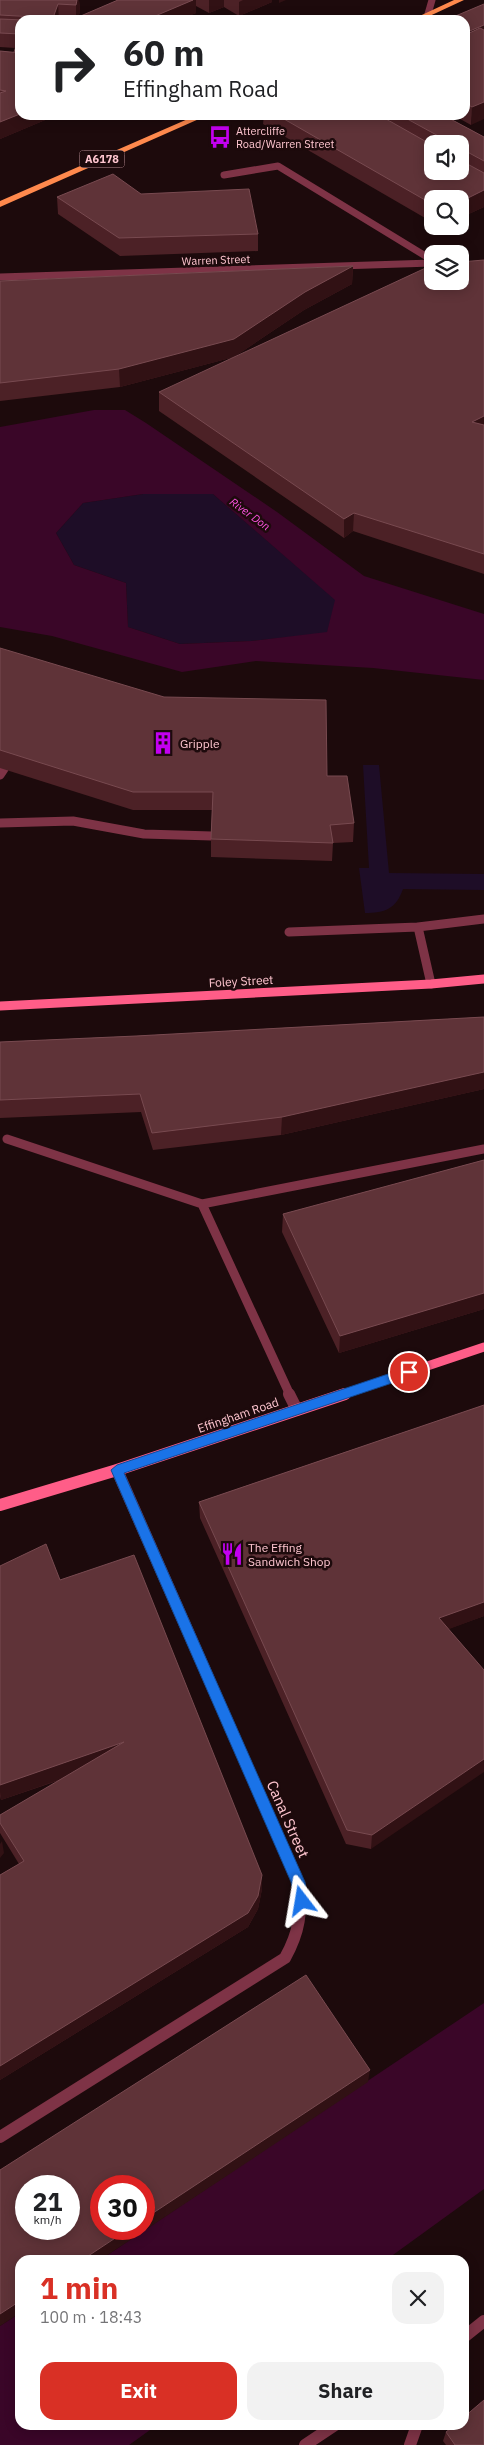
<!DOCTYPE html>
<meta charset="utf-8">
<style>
:root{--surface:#fff;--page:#f2f2f2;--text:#202124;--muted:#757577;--accent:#d93025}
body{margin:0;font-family:"IBM Plex Sans",sans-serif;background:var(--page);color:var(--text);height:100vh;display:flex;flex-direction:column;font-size:19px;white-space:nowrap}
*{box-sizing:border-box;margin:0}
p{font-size:16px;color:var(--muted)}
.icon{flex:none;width:28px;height:28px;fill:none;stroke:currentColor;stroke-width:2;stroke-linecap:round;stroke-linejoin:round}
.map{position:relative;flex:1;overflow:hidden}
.drawer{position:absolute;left:15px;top:2255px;width:454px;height:175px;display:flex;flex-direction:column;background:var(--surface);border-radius:15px;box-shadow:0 2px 12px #0003}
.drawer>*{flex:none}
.banner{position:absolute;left:15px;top:15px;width:455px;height:105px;border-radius:15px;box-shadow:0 2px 12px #0003;background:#fff;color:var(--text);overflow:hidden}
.fabs{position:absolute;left:424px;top:135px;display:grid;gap:10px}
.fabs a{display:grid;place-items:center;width:45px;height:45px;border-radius:10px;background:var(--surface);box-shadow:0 2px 12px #0003;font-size:25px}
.speed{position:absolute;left:15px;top:2175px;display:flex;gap:10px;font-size:25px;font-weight:700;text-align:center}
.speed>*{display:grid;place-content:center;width:65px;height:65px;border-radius:50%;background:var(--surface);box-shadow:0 2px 12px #0003;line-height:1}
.speed small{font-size:12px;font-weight:400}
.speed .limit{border:8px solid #d22;background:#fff;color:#111}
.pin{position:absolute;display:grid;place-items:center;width:42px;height:42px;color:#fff;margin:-21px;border:2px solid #fff;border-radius:50%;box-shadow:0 1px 5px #0007}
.me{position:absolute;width:55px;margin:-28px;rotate:346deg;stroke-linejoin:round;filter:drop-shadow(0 0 4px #0008)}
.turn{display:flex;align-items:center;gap:18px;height:105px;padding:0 25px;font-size:22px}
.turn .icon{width:65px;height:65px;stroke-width:2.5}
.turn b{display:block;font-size:35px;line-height:42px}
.round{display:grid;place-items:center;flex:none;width:52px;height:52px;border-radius:15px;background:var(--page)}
.overview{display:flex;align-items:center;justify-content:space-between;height:85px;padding:0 25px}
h1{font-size:30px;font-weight:700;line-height:38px;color:var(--accent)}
.primary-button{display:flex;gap:10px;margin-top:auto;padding:10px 25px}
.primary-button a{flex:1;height:58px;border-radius:15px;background:var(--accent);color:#fff;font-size:20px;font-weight:700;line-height:58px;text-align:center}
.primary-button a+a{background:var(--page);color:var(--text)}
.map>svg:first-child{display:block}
.green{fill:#1e0d27}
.water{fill:#3a0628;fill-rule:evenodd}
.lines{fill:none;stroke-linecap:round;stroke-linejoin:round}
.lane-far2{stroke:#7e3346;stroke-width:7}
.lane-far1{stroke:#7e3346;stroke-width:9}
.lane{stroke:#7e3346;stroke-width:12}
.street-far1{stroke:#7e3346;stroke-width:7}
.street{stroke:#7e3346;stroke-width:12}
.secondary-far1{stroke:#ff5d88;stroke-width:9}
.secondary{stroke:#ff5d88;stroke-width:12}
.primary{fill:#ff894d;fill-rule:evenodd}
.wall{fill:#4c2126;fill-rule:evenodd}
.shaded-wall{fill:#311114}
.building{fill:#5f3338;stroke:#784a50;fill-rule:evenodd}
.route{fill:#1a73e8;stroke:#114b97}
.labels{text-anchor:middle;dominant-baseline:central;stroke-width:5;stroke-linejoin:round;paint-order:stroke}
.far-poi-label{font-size:11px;fill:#ffc6d0;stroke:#1d0a0c;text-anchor:start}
.shield{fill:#1d0a0c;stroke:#bb8e95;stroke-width:1}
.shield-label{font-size:11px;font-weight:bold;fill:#ffc6d0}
.far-street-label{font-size:11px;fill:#ffc6d0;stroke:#1d0a0c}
.far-water-label{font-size:11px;font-style:italic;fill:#ff54e2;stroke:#1d0a0c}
.poi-label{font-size:12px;fill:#ffc6d0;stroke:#1d0a0c;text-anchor:start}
.street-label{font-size:12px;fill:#ffc6d0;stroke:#1d0a0c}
.near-street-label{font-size:15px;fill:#ffc6d0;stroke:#1d0a0c}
</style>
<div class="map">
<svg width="484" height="2445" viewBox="0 0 484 2445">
<rect width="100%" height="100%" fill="#1d0a0c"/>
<path class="green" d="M143,494H213L336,600L327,633L251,641L180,644L128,627L126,583L74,565L56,533L83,503Z
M363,765H379L389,873L484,874V890L403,889C396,909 385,913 365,913L359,868H369Z"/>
<path class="water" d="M94,410H125L146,423L277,512L364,576L484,614V680L373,668L256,661L182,672L52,636L0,627V427ZM143,494H213L335,600L327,632L251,641L180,644L128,627L126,583L74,565L56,533L83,503Z
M484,2003V2189L386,2260H100Z
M20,2313V2425H157L129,2445H0V2326Z"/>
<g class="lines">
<path class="lane-far2" d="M224,175L278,166L432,260"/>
<path class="lane-far1" d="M0,775L4,769
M0,823L73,821L144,834L212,836
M418,927L431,984
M289,932L418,927L484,919
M7,1139L202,1204L484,1149
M202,1204L290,1395"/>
<path class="lane" d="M289,1394L297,1410
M464,2337L484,2321
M305,2445L335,2425
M410,2445L417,2425"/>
<path class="street-far1" d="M428,14L432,0
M0,277L432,263"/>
<path class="street" d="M0,2137L285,1958C299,1933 303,1911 298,1882L117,1470"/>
<path class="secondary-far1" d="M0,1006L431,984L484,979
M341,1395L484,1347"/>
<path class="secondary" d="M0,1505L117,1470L345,1394"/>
<path class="primary" d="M454,0H464L421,20H411Z
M197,115H208L0,207V201Z"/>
</g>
<path class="wall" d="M0,0H79L80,12L78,17L118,0H272V2L239,16L224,7L209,13L196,6V13L179,20H20V115H57L0,139V51L14,52L15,48L0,47Z
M484,4L471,125L453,115H465V20Z
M264,115H379L390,121L391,115H443L484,137V207L460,218L432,199V222L263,124ZM432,144H460V171H432Z
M141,194L258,234V251L120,256L58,214L57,197Z
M484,260V574L353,531L344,538L159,411V392Z
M353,266L352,284L304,310L234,357L120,387L0,401V281Z
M0,648L327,776L354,823L353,842L333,843L332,861L211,857V839L212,810H133L0,768Z
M484,1017V1089L281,1135L153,1150L141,1112L0,1118V1042L136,1036Z
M484,1160V1309L339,1353L282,1232L283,1214Z
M484,1405V1616L448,1629L371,1849L346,1844L200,1518L199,1502Z
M0,1566L60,1580L262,1889L258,1909L248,1927L0,2080V1875L19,1864L0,1833V1815L60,1780L1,1800L0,1796Z
M446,2432L484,2445H446L443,2441Z"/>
<path class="shaded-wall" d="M77,0H79L80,12L78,19L76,18V5Z
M193,0H196V13L179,20H148V19Z
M209,0H224V7L209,13Z
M243,0H272V2L239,16V2Z
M279,0H286L279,3Z
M58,4L59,20H53V18Z
M484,25V38L465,47V33Z
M484,102V119L471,125L472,107Z
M20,114V115H57L0,139V122Z
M484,190V207L460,218V202Z
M353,266L352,284L304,310L234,357L120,387L119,369L305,292Z
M484,416V433L472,422Z
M354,513L353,531L344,538V519Z
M484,1072V1089L281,1135L282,1117Z
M484,1293V1309L339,1353L340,1336Z
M484,1602V1616L436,1634L439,1618Z
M124,1742L125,1757L1,1800L0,1792V1785Z
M484,1759V1772L371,1849L372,1835Z
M2,1841L4,1853L0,1858V1844Z
M262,1875V1889L258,1909L248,1927L0,2080V2066Z
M370,2070L368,2082L100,2260H82L129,2229H144V2219Z
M20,2301V2313L0,2326V2314Z"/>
<path class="building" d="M0,0H77L76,5L58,4L53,18L0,15Z
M118,0H193L148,19L150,20H80L76,18Z
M484,4V25L465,33V20H446Z
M0,19L24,20H20V34L0,33Z
M480,28L484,30V102L472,107L465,103V35Z
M20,35V53L14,52Z
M0,51L20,53V114L0,122V93L6,91L0,90Z
M277,115H379L432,145V171H460V160L484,173V190L460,202V199H432V204Z
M400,115H443L484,137V161L460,148V144H453Z
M113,174L141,194L249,189L258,234L119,238L57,197Z
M484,260V416L472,422L484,425V554L354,513L344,519L159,392L432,265V281H460V262Z
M353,266L305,292L234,339L119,369L0,383V281Z
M0,648L164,697L326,700L327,776H347L354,823L330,825L333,843L211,839L213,792H133L0,750Z
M484,1017V1072L282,1117L152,1133L140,1094L0,1100V1042L136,1036Z
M484,1160V1293L340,1336L283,1214Z
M484,1405V1602L439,1618L484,1670V1759L372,1835L347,1830L199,1502Z
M46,1544L60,1580L134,1555L262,1875L258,1896L248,1913L0,2066V1875L24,1861L0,1823V1815L124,1742L0,1785V1566Z
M306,1975L370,2070L144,2219V2186H101V2229H129L82,2260H20V2301L0,2314V2170ZM26,2186H69V2229H26Z
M484,2400V2445H455L446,2432L455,2425H464V2417Z"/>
<path class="route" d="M409,1367L413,1369L415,1372L413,1376L124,1473L305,1882L308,1901L306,1906L302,1908L297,1906L291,1882L111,1470L117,1465Z"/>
<defs>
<symbol id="bus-bare" viewBox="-9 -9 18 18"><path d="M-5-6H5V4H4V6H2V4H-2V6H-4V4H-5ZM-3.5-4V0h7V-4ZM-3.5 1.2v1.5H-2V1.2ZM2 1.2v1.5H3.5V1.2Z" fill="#c300f1" stroke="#1d0a0c" stroke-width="2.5" paint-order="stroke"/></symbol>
<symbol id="building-bare" viewBox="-9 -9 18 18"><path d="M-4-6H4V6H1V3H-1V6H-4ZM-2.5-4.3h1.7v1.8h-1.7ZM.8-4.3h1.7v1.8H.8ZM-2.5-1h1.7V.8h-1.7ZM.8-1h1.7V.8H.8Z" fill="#c300f1" stroke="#1d0a0c" stroke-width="2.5" paint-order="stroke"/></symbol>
<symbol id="restaurant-bare" viewBox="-9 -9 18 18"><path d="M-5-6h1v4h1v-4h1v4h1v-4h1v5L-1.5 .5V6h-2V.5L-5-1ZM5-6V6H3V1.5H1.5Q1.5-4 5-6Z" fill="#c300f1" stroke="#1d0a0c" stroke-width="2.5" paint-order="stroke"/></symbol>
</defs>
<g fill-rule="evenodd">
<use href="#bus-bare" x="204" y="121" width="32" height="32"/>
<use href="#building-bare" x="147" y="727" width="32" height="32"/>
<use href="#restaurant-bare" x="216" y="1538" width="32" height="32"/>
</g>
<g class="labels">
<g class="far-poi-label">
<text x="236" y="131">Attercliffe<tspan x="236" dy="13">Road/Warren Street</tspan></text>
</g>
<rect class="shield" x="79.5" y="150.5" width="45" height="17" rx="4"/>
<g class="shield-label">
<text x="102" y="159">A6178</text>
</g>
<g class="far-street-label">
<text transform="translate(216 260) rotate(-2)">Warren Street</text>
</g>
<g class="far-water-label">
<text transform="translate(250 514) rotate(36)">River Don</text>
</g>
<g class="poi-label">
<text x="180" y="743">Gripple</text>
<text x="248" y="1547">The Effing<tspan x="248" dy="14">Sandwich Shop</tspan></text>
</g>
<g class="street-label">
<text transform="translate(241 981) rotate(-3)">Foley Street</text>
<text transform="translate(238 1415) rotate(-19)">Effingham Road</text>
</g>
<g class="near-street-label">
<text transform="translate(288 1819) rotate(66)">Canal Street</text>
</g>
</g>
</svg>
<div class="fabs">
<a><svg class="icon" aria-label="sound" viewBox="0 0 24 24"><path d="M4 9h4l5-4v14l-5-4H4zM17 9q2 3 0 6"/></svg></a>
<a><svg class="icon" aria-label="search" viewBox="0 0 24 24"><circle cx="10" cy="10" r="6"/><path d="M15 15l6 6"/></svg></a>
<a><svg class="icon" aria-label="layers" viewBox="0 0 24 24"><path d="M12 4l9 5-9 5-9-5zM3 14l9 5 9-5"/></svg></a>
</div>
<div class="speed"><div>21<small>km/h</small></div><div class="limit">30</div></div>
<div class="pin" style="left:409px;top:1372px;background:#d93025"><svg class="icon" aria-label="arrive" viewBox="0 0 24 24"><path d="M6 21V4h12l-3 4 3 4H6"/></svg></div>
<svg class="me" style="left:302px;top:1901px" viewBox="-20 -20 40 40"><path d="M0-17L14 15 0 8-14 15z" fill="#1a73e8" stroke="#fff" stroke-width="4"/></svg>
<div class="banner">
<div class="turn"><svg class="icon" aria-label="right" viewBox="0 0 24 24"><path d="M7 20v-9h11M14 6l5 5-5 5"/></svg><div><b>60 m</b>Effingham Road</div></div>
</div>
<section class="drawer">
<div class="overview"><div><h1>1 min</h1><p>100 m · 18:43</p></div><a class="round"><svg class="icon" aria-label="close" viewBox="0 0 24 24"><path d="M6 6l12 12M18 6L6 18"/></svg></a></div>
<div class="primary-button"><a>Exit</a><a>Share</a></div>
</section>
</div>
